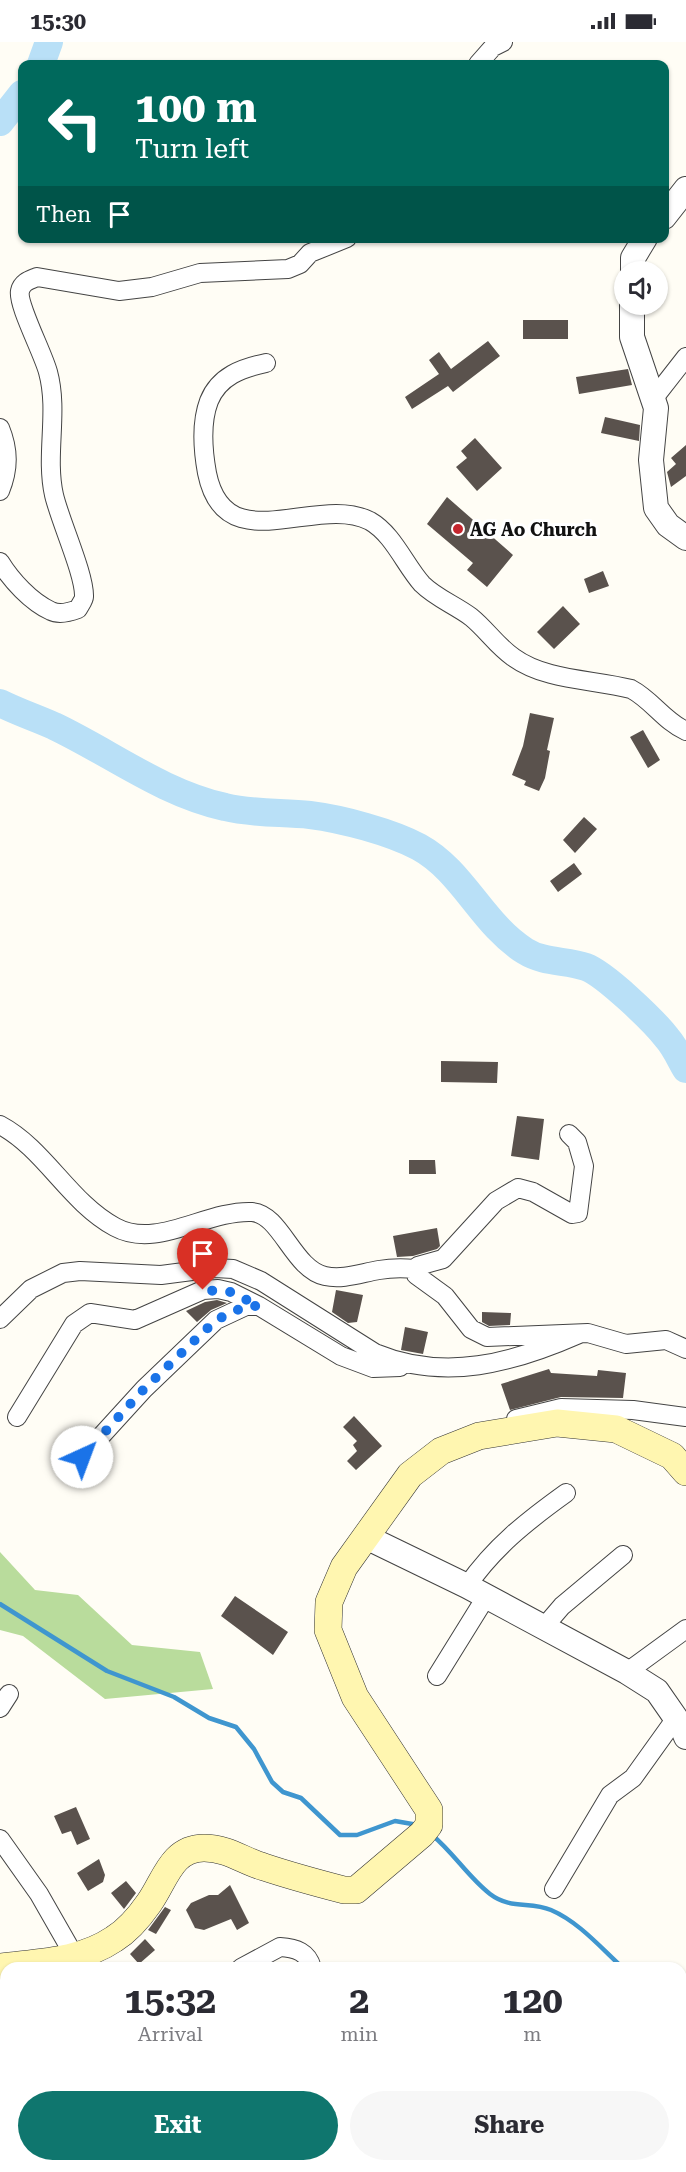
<!DOCTYPE html>
<style>
:root{--surface:#fff;--page:#f7f7f7;--text:#2b2b33;--muted:#7c7c81;--accent:#0f766e}
body{margin:0;font-family:"Roboto Serif",serif;background:var(--page);color:var(--text);height:100vh;display:flex;flex-direction:column;font-size:22px;white-space:nowrap}
*{box-sizing:border-box;margin:0}
p{font-size:20px;color:var(--muted)}
.icon{flex:none;width:33px;height:33px;fill:none;stroke:currentColor;stroke-width:2;stroke-linecap:round;stroke-linejoin:round}
.map{position:relative;flex:1;overflow:hidden}
.sheet{position:absolute;left:0px;top:1920px;width:687px;height:210px;display:flex;flex-direction:column;background:var(--surface);border-radius:18px 18px 0 0;box-shadow:0 2px 4px #0004}
.sheet>*{flex:none}
.banner{position:absolute;left:18px;top:18px;width:651px;height:183px;border-radius:12px;box-shadow:0 2px 4px #0004;background:#00695c;color:#fff;overflow:hidden}
.fabs{position:absolute;left:614px;top:219px;display:grid;gap:12px}
.fabs a{display:grid;place-items:center;width:54px;height:54px;border-radius:50%;background:var(--surface);box-shadow:0 2px 4px #0004;font-size:30px}
.pin{position:absolute;display:grid;place-items:center;width:51px;height:51px;color:#fff;margin:-62px -26px;border-radius:50% 50% 50% 0;rotate:-45deg;box-shadow:0 0 6px #0007}
.pin .icon{rotate:45deg}
.me{position:absolute;width:66px;margin:-33px;rotate:43deg;stroke-linejoin:round;filter:drop-shadow(0 0 4px #0008)}
.turn{display:flex;align-items:center;gap:21px;height:126px;padding:0 18px;font-size:27px}
.turn .icon{width:78px;height:78px;stroke-width:2.5}
.turn b{display:block;font-size:42px;line-height:51px}
.then{display:flex;align-items:center;height:57px;padding:0 18px;background:#0003;gap:12px;font-size:22px}
.eta{display:flex;justify-content:space-evenly;align-items:center;height:102px;text-align:center}
.eta b{font-size:36px;font-weight:700;line-height:42px}
.action{display:flex;gap:12px;margin-top:auto;padding:12px 18px}
.action a{flex:1;height:69px;border-radius:36px;background:var(--accent);color:#fff;font-size:24px;font-weight:700;line-height:69px;text-align:center}
.action a+a{background:var(--page);color:var(--text)}
.status{display:flex;justify-content:space-between;align-items:center;height:42px;padding:0 30px;background:var(--surface);direction:ltr}
.status svg{height:16px;fill:currentColor}
.map>svg:first-child{display:block}
.forest{fill:#b9dc9c}
.lines{fill:none;stroke-linecap:round;stroke-linejoin:round}
.stream{stroke:#3f96cf;stroke-width:4.5}
.river{stroke:#b9e0f7;stroke-width:28}
.building{fill:#5a524d}
.minor-casing{stroke:#444;stroke-width:20}
.tertiary-casing{stroke:#444;stroke-width:26}
.secondary-casing{stroke:#333;stroke-width:28}
.minor{stroke:#fff;stroke-width:18}
.tertiary{stroke:#fff;stroke-width:24}
.secondary{stroke:#fff6b0;stroke-width:27}
.route{stroke:#1a73e8;stroke-width:10;stroke-dasharray:0 18}
.poi-dot{fill:#c4262e;stroke:#fff;stroke-width:2}
.labels{text-anchor:middle;dominant-baseline:central;stroke-width:6;stroke-linejoin:round;paint-order:stroke}
.poi-label{font-size:18px;font-weight:bold;fill:#111;stroke:#fff;text-anchor:start}
</style>
<div class="status"><b>15:30</b><svg viewBox="0 0 49 12"><path d="M0 12V9h3v3zM5 12V6h3v6zM10 12V3h3v9zM15 12V0h3v12zM26 1h20v11H26zM47 4h2v5h-2z"/></svg></div>
<div class="map">
<svg width="686" height="2130" viewBox="0 0 686 2130">
<rect width="100%" height="100%" fill="#fffdf5"/>
<path class="forest" d="M0,1510L35,1548L78,1553L132,1603L200,1610L213,1647L105,1657L23,1594L0,1588Z"/>
<g class="lines">
<path class="stream" d="M0,1562L107,1629L174,1655L209,1676L236,1685L254,1707L272,1740L283,1750L301,1756L340,1793H357L395,1779L418,1783
M432,1793C453,1810 468,1835 490,1852C511,1868 530,1859 551,1868C579,1880 601,1906 623,1926
M681,2003L686,2002"/>
<path class="river" d="M41,22L49,0
M0,80L22,52
M0,661C18,670 36,676 54,684C111,711 162,751 225,765C253,772 282,770 310,773C342,777 391,790 419,805C463,829 482,882 525,909C544,921 566,918 586,925C605,932 654,979 667,996C675,1005 680,1017 686,1027"/>
</g>
<path class="building" d="M523,278H568V297H523Z
M488,299L500,314L453,350L448,344L412,367L405,355L439,332L429,318L439,310L451,327Z
M628,327L632,343L579,352L576,335Z
M605,375L640,383L639,399L601,391Z
M475,396L502,426L477,449L456,425L467,416L461,409Z
M686,403V434L671,445L667,430L676,422L671,416Z
M447,455L513,513L487,545L467,528L473,521L427,482Z
M603,529L609,544L589,551L584,537Z
M563,564L580,582L554,607L537,590Z
M530,671L554,676L547,708L550,709L545,736L539,749L524,743L526,739L512,733L523,704Z
M643,688L660,718L648,726L630,695Z
M584,775L597,787L575,811L563,798Z
M574,821L582,832L558,850L550,839Z
M441,1019L498,1020L497,1041L441,1040Z
M517,1074L544,1077L539,1118L511,1114Z
M409,1118H435L436,1132H409Z
M437,1186L440,1204L437,1207L413,1214L397,1215L393,1194Z
M336,1248L363,1253L357,1280L348,1281L332,1270Z
M217,1258L227,1261L211,1268L197,1280L186,1269L205,1260Z
M482,1270L511,1271L510,1283L489,1284L482,1280Z
M405,1285L428,1290L423,1312L401,1308Z
M549,1327L551,1331L597,1334L598,1328L626,1331L623,1356L561,1355L510,1368L501,1342Z
M354,1374L382,1404L356,1428L347,1419L357,1409L353,1403L357,1399L343,1385Z
M235,1554L288,1590L273,1613L221,1574Z
M76,1765L90,1797L77,1803L71,1789L62,1792L54,1774Z
M99,1817L105,1833L103,1840L88,1849L77,1831Z
M126,1839L136,1851L124,1867L111,1851Z
M230,1843L249,1881L237,1888L231,1877L204,1888L195,1886L186,1868L191,1861L209,1853H218Z
M165,1865L171,1868L156,1892L148,1888Z
M145,1897L155,1908L139,1922L130,1912Z"/>
<g class="lines">
<defs>
<path id="minor" d="M478,22L493,5L503,0
M266,321C242,326 219,334 209,359C201,380 203,409 207,431C225,521 317,451 370,479C393,492 405,523 422,542C436,556 455,563 471,575C486,587 497,604 513,615C546,639 593,637 631,647C652,658 664,679 686,689
M654,356L686,315
M0,386C9,408 9,427 0,449
M0,520C11,538 31,560 51,569C59,573 70,570 78,567C80,563 84,558 84,555C85,533 60,479 54,453C45,413 59,370 48,330C43,311 17,262 20,249C22,240 30,238 37,235L119,249L152,245L200,231L288,227L300,222L310,211L347,196
M0,1083C45,1107 69,1160 115,1185C157,1208 206,1168 252,1170C281,1172 293,1227 325,1234C343,1238 361,1231 379,1228C391,1226 403,1226 415,1227
M569,1092L577,1100L584,1124L578,1171L572,1172L533,1150L518,1146L496,1159L443,1217L418,1224L415,1226L416,1233L445,1254L471,1287L487,1295L588,1291L626,1302L666,1298L686,1307
M0,1277L31,1247L63,1231L80,1229L161,1233L215,1226L233,1227L261,1239L375,1311C445,1340 513,1321 579,1292
M17,1375L74,1282L90,1271L135,1278L203,1248L218,1247L231,1250L259,1264
M516,1377L561,1366L633,1368L686,1375
M82,1415L144,1347L216,1278L246,1264H259L341,1314L373,1326L400,1325
M467,1544C494,1505 527,1479 566,1451
M544,1585L562,1564L623,1513
M627,1630L686,1587
M437,1634L486,1555
M0,1666L9,1652
M0,1797L39,1852L75,1915
M554,1847L610,1753L633,1736L676,1676
M241,1926L280,1905C296,1906 308,1910 312,1926
M209,2124L215,2130
M628,2124L633,2130
M52,2130L69,2124
M349,2130V2124
M498,2130L501,2124"/>
<path id="tertiary" d="M664,175L686,147
M633,230V216L645,196
M632,262V295L656,366L651,418L656,466L668,483L686,496
M366,1495L467,1544L627,1630L657,1649L682,1685L686,1695"/>
<path id="secondary" d="M0,1925C39,1920 80,1920 114,1897C127,1889 140,1874 149,1861C165,1839 171,1806 204,1806C228,1806 243,1819 264,1825C291,1834 317,1841 344,1848H356L422,1792L429,1783V1768L355,1655L328,1588L329,1560L344,1525L410,1433L441,1409L479,1394L557,1381L616,1387L672,1414L686,1430"/>
</defs>
<use href="#minor" class="minor-casing"/>
<use href="#tertiary" class="tertiary-casing"/>
<use href="#secondary" class="secondary-casing"/>
<use href="#minor" class="minor"/>
<use href="#tertiary" class="tertiary"/>
<use href="#secondary" class="secondary"/>
</g>
<g class="lines">
<path class="route" d="M82,1415L144,1347L216,1278L246,1264H259L231,1250L203,1248"/>
</g>
<circle class="poi-dot" cx="458" cy="487" r="6"/>
<g class="labels">
<g class="poi-label">
<text x="470" y="487">AG Ao Church</text>
</g>
</g>
</svg>
<div class="fabs">
<a><svg class="icon" aria-label="sound" viewBox="0 0 24 24"><path d="M4 9h4l5-4v14l-5-4H4zM17 9q2 3 0 6"/></svg></a>
</div>
<div class="pin" style="left:203px;top:1248px;background:#d93025"><svg class="icon" aria-label="arrive" viewBox="0 0 24 24"><path d="M6 21V4h12l-3 4 3 4H6"/></svg></div>
<svg class="me" style="left:82px;top:1415px" viewBox="-20 -20 40 40"><circle r="19" fill="#fff"/><path d="M0-13L10 11 0 6-10 11z" fill="#1a73e8"/></svg>
<div class="banner">
<div class="turn"><svg class="icon" aria-label="left" viewBox="0 0 24 24"><path d="M17 20v-9H6M10 6l-5 5 5 5"/></svg><div><b>100 m</b>Turn left</div></div>
<div class="then">Then<svg class="icon" aria-label="arrive" viewBox="0 0 24 24"><path d="M6 21V4h12l-3 4 3 4H6"/></svg></div>
</div>
<section class="sheet">
<div class="eta">
<div><b>15:32</b><p>Arrival</p></div>
<div><b>2</b><p>min</p></div>
<div><b>120</b><p>m</p></div>
</div>
<div class="action"><a>Exit</a><a>Share</a></div>
</section>
</div>
